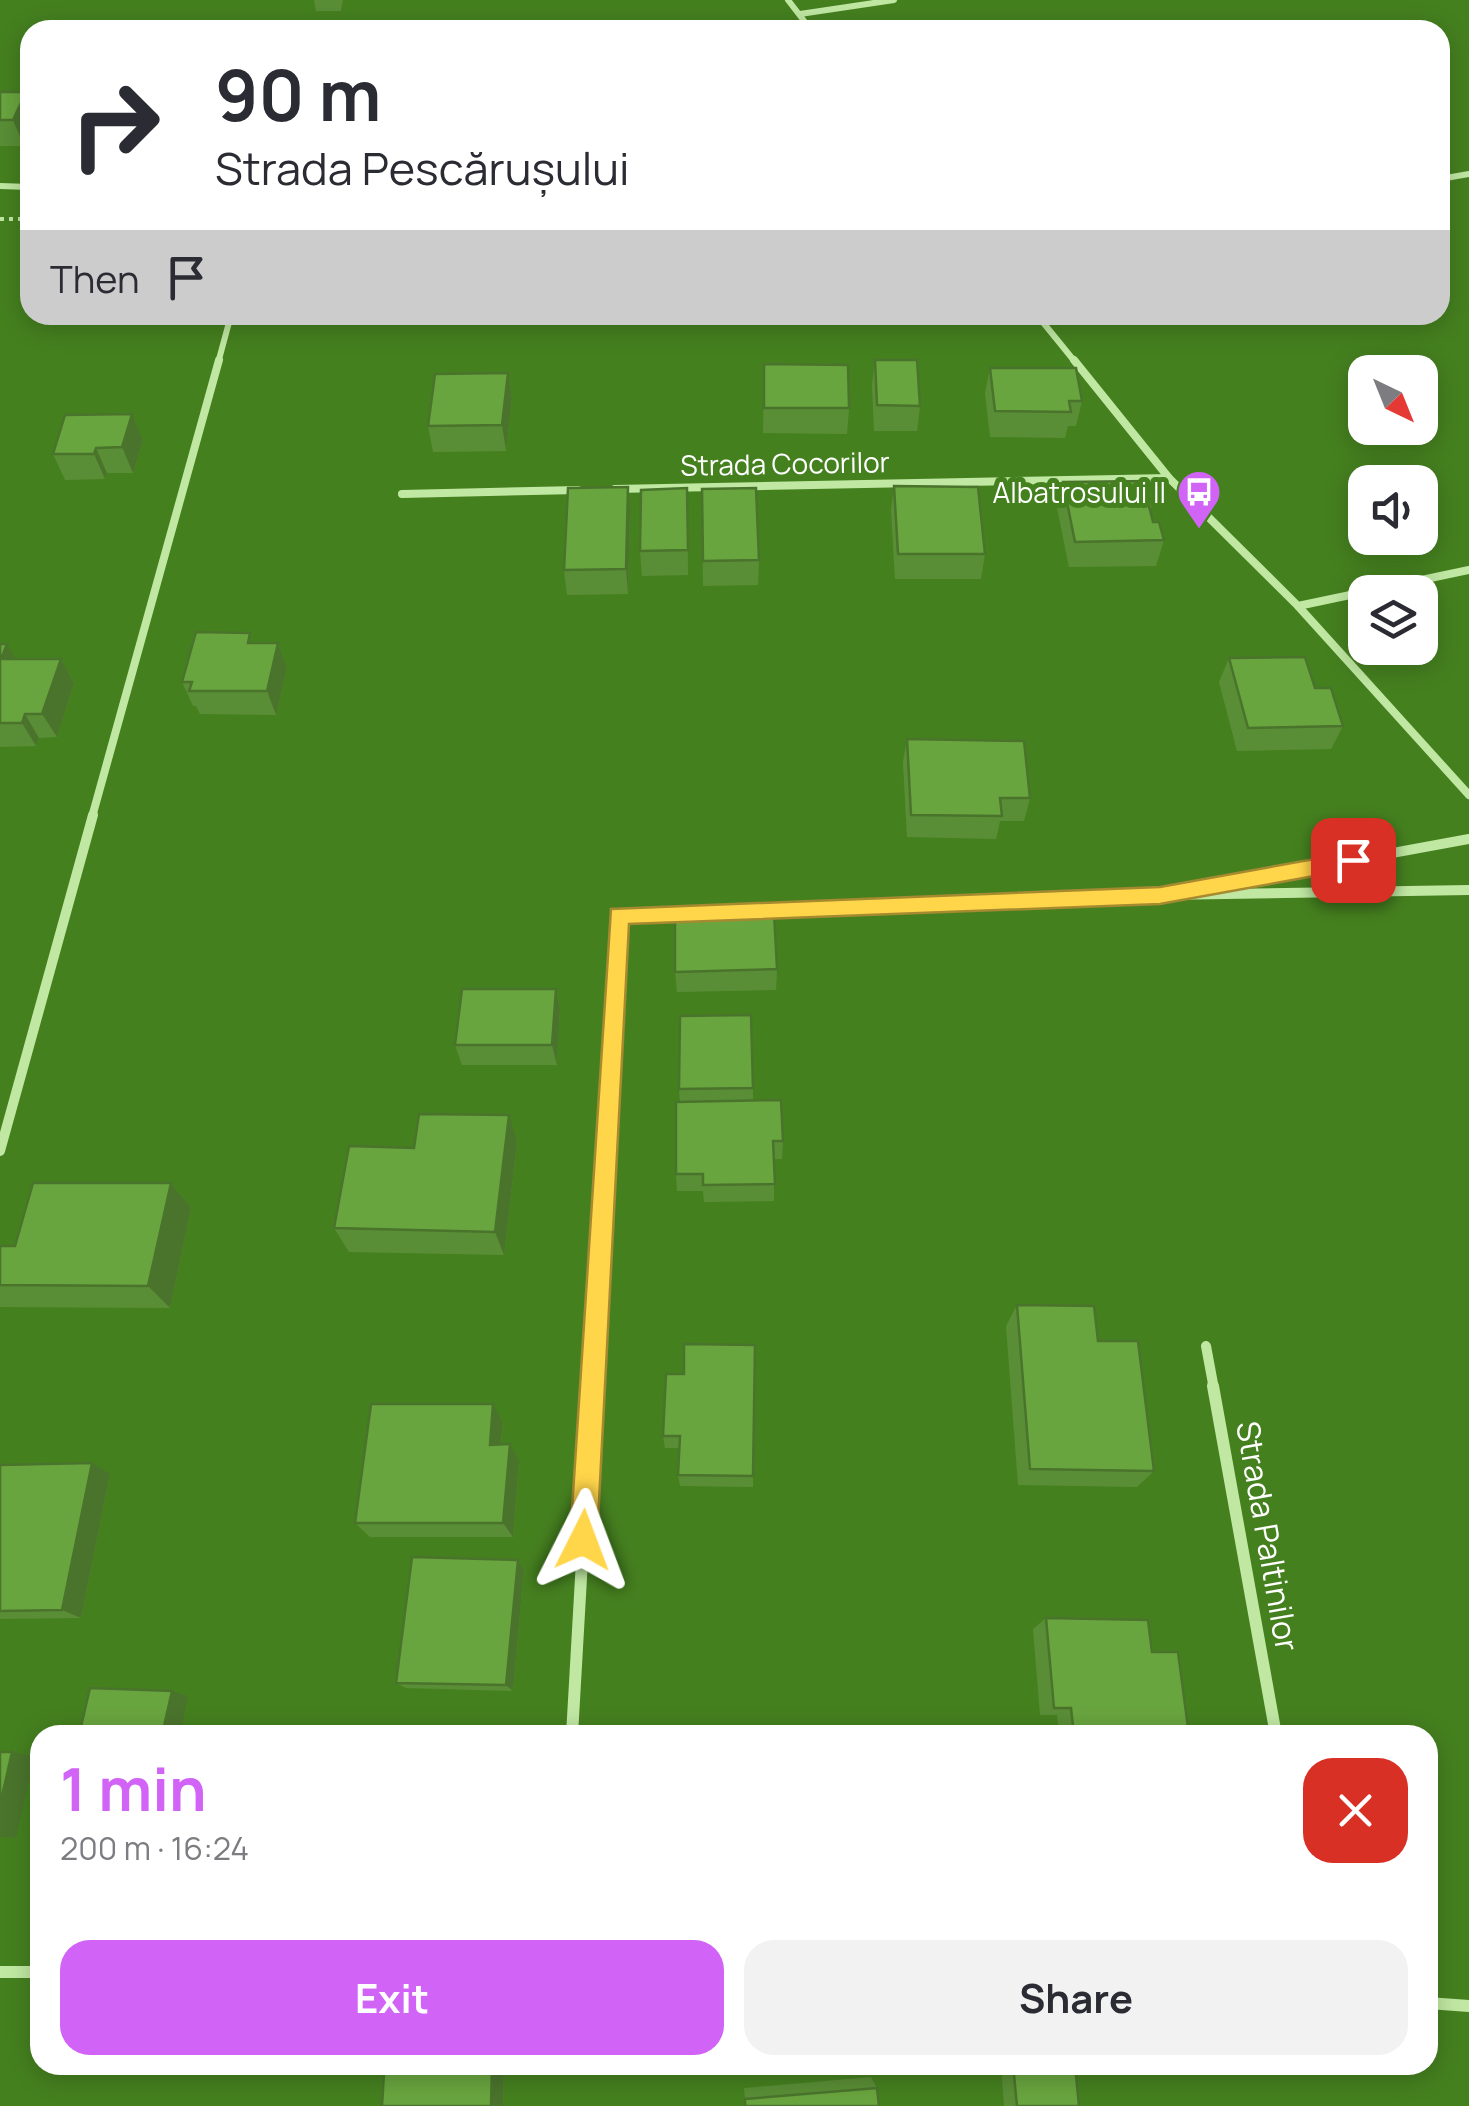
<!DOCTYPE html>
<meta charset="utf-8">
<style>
:root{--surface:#fff;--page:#f2f2f3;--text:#2b2b33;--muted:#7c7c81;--accent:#d163f7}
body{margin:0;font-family:Manrope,sans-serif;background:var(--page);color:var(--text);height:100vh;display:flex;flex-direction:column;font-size:38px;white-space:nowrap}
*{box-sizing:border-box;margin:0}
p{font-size:32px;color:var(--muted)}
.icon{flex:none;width:55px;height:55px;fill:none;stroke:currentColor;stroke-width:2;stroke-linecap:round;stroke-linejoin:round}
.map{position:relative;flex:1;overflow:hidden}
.sheet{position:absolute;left:30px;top:1725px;width:1408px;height:350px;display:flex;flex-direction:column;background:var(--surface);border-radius:30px;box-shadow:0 5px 25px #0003}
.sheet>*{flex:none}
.banner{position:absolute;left:20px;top:20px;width:1430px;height:305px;border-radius:30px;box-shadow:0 5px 25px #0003;background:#fff;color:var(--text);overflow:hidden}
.needle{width:65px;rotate:137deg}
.buttons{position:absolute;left:1348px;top:355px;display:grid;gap:20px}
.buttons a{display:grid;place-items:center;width:90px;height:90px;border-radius:20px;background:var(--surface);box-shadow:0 5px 25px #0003;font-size:50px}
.pin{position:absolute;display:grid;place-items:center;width:85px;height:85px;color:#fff;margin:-42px;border-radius:20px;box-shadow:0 5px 15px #0006}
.me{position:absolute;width:110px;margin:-55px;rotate:3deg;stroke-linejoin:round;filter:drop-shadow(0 0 8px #0008)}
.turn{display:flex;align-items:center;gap:35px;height:210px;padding:0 30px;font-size:45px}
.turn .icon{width:130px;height:130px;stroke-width:2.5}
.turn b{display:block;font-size:70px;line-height:85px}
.then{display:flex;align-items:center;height:95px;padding:0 30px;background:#0003;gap:20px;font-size:38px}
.round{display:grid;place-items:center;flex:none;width:105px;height:105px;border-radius:30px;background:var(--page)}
.summary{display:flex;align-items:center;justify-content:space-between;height:170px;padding:0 30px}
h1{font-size:60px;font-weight:700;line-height:75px;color:var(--accent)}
.button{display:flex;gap:20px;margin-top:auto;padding:20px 30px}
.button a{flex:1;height:115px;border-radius:30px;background:var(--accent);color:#fff;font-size:40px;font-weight:700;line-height:115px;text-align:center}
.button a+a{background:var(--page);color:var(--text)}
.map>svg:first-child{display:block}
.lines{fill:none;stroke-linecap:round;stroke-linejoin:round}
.path{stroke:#c0e8a3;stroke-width:4;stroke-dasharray:4 5;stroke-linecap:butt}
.street-far3{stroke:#c0e8a3;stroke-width:6}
.street-far2{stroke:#c0e8a3;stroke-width:8}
.street-far1{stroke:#c0e8a3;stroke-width:10}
.street{stroke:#c0e8a3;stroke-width:12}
.wall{fill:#5a8e36}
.shaded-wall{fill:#4a742c}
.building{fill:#69a53f;stroke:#4a742c;stroke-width:2.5}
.route{fill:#ffd54a;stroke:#a68a30;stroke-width:2.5}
.labels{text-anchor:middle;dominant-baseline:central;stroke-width:10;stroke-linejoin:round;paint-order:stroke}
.far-street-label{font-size:28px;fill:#fff;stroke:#45801f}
.far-poi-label{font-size:28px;fill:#fff;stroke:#45801f;text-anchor:end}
.street-label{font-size:32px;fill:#fff;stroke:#45801f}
</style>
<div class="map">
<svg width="1469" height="2106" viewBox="0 0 1469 2106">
<rect width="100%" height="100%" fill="#45801f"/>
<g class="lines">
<path class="path" d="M0,219H24"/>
<path class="street-far3" d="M788,0L811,30
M800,14L894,0
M1440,179L1469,174
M0,186L30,187
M1037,315L1076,363
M218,363L231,315"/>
<path class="street-far2" d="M1074,360L1169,478L1298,606L1469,795
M615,489L1169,478
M402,494L578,490
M1298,606L1469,570
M92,817L219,360"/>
<path class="street-far1" d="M1191,890L1469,839
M0,1151L93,815
M1206,1346L1214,1389
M591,1389L618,915L1161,895L1469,890"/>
<path class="street" d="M1213,1386L1276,1735
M572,1735L592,1386
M0,1972H40
M1428,2003L1469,2006"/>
</g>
<path class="wall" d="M314,0H343L341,11H316Z
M0,92L30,101V132L24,146H0Z
M875,360L920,406L917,431H874L872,385Z
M764,364L849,408L847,434L763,433Z
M990,368L1082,401L1076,426H1068L1065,438L990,437L985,393Z
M508,373L512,399L506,451L433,452L428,426Z
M132,414L143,440L133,473H107L105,479L65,480L53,454Z
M1063,482L1154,499L1150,511L1153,522L1164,540L1156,566L1069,567L1057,508Z
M894,486L985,554L981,579H895L891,511Z
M687,488L688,575L642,576L640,551Z
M702,489L759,560L758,585L703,586Z
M630,513L628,594L567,595L564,570Z
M254,643H278L287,668L276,715L200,714L196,706H193L182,682Z
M0,644L15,659H61L74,683L57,737L39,738L36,746L0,747Z
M1229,658L1315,688L1343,726L1331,749L1237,751L1219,682Z
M907,739L1030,798L1024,821H1000L996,839L907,837L903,762Z
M777,969L776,990L677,992L675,972Z
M556,989L560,1009L557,1065H462L455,1045Z
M753,1088V1101L783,1141L782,1159H774V1201L704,1202L703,1191H677L676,1174L680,1102L679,1089Z
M517,1142L504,1255L349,1252L334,1228L414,1148Z
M171,1183L191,1208L170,1308L0,1307V1246H15Z
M1017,1305L1098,1341L1154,1471L1137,1487L1018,1485L1006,1326Z
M755,1345L753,1487L680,1486L678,1475L679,1448H665L663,1436L684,1374Z
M503,1423L501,1445L519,1461L513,1537H370L355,1523Z
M0,1465L110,1474L81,1618L0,1619Z
M518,1560L524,1569L513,1691L406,1688L396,1683Z
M1046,1618L1152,1652L1189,1735H1059L1057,1715H1040L1033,1629Z
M399,2065H504L503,2106H382L384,2073Z
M1001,2065H1075L1079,2106H1004Z
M871,2077L877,2088L745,2099L744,2088Z"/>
<path class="shaded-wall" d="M26,92L30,101V132L24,146L13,120Z
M508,373L512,399L506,451L502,425Z
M132,414L143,440L133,473L122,447Z
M96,448L107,473L105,479L94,454Z
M628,487L630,513L628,594L626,569Z
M278,643L287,668L276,715L267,691Z
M7,644L21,668L1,659Z
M61,659L74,683L57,737L42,714Z
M25,714L39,738L36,746L22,723Z
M556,989L560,1009L557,1065L552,1045Z
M509,1115L517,1142L504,1255L495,1232Z
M171,1183L191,1208L170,1308L148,1286Z
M493,1404L503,1423L499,1462L490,1445Z
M510,1444L519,1461L513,1537L503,1523Z
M92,1463L110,1474L81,1618L62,1610Z
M518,1560L524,1569L513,1691L506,1685Z
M172,1691L188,1696L180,1735H162Z
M506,1726L512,1730V1735H505Z
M12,1752L34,1756L16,1838L0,1837V1805Z
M494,2065H504L503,2106H491Z"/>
<path class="building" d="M0,92H26L13,120H0Z
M875,360H917L920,406L877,405Z
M764,364L848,365L849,408H764Z
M990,368H1076L1082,401H1069L1071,412L995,411Z
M508,373L502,425L428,426L435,374Z
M132,414L122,447L96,448L94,454H53L65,415Z
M1149,481L1154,499H1147L1150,510L1153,522H1159L1164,540L1075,542L1063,482Z
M894,486L978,487L985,554H898Z
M628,487L626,569L564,570L568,488Z
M687,488L688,550L640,551L641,490Z
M756,488L759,560L703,561L702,489Z
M196,632L250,633L248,643H278L267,691H189L192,682H182Z
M0,644H7L1,659H61L42,714H25L22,723H0Z
M1305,657L1315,688H1331L1343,726L1248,728L1229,658Z
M907,739L1024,741L1030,798H1000L1002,816L911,815Z
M774,913L777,969L675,972V916Z
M462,989H556L552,1045H455Z
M751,1015L753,1088L679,1089L680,1016Z
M781,1100L783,1141H773L775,1184L703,1185V1174H676V1102Z
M419,1114L509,1115L495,1232L334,1228L349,1146L414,1148Z
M33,1183H171L148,1286L0,1285V1246H15Z
M1017,1305L1094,1306L1098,1341H1138L1154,1471L1030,1469Z
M684,1344L755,1345L753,1476L678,1475L680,1436H663L666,1374H684Z
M371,1404H493L490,1445L510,1444L503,1523H355Z
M92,1463L62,1610L0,1611V1465Z
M412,1557L518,1560L506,1685L396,1683Z
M1046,1618L1148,1620L1152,1652H1178L1189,1735H1074L1071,1708H1054Z
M90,1688L172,1691L162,1735H79Z
M506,1726L505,1735H311L310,1732Z
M0,1752H12L0,1805Z
M40,1892V1911H35Z
M1013,2065H1075L1079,2106H1017Z
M492,2066L491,2106H382L384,2073Z
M877,2088L879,2106H745V2099Z"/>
<path class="route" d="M1353,852L1364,860L1353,869L1160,904L629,924L597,1540L593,1549L583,1553L574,1549L570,1540L611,909L1160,887Z"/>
<defs>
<symbol id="bus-pin" viewBox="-11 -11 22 30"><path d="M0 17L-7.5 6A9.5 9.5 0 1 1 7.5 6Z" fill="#d163f7" stroke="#45801f"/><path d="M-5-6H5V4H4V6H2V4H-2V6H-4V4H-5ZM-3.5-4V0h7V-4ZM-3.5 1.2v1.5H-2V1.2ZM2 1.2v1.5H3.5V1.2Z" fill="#fff"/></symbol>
</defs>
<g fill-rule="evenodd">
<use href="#bus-pin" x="1174" y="467" width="50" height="68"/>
</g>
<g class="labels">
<g class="far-street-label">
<text transform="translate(785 463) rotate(-1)">Strada Cocorilor</text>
</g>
<g class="far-poi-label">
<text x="1166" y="492">Albatrosului II</text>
</g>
<g class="street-label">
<text transform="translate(1268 1536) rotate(80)">Strada Paltinilor</text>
</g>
</g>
</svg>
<div class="buttons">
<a><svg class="needle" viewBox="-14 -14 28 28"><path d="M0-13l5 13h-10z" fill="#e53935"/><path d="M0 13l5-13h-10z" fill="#7c7c81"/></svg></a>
<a><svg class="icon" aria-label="sound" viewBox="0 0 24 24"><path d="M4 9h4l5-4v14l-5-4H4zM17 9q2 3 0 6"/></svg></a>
<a><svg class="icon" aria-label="layers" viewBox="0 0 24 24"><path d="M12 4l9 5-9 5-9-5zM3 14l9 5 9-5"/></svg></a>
</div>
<div class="pin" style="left:1353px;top:860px;background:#d93025"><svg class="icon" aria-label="arrive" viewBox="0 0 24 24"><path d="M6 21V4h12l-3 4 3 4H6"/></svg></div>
<svg class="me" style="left:583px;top:1540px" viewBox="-20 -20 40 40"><path d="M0-17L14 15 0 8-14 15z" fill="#ffd54a" stroke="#fff" stroke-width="4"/></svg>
<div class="banner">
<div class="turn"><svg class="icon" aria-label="right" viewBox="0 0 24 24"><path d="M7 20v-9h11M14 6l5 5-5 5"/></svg><div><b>90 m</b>Strada Pescărușului</div></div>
<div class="then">Then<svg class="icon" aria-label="arrive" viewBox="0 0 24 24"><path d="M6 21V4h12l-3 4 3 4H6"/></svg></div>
</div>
<section class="sheet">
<div class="summary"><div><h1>1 min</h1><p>200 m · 16:24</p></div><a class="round" style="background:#d93025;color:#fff"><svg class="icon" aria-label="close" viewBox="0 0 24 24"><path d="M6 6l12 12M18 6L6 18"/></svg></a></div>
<div class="button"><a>Exit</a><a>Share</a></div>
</section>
</div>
